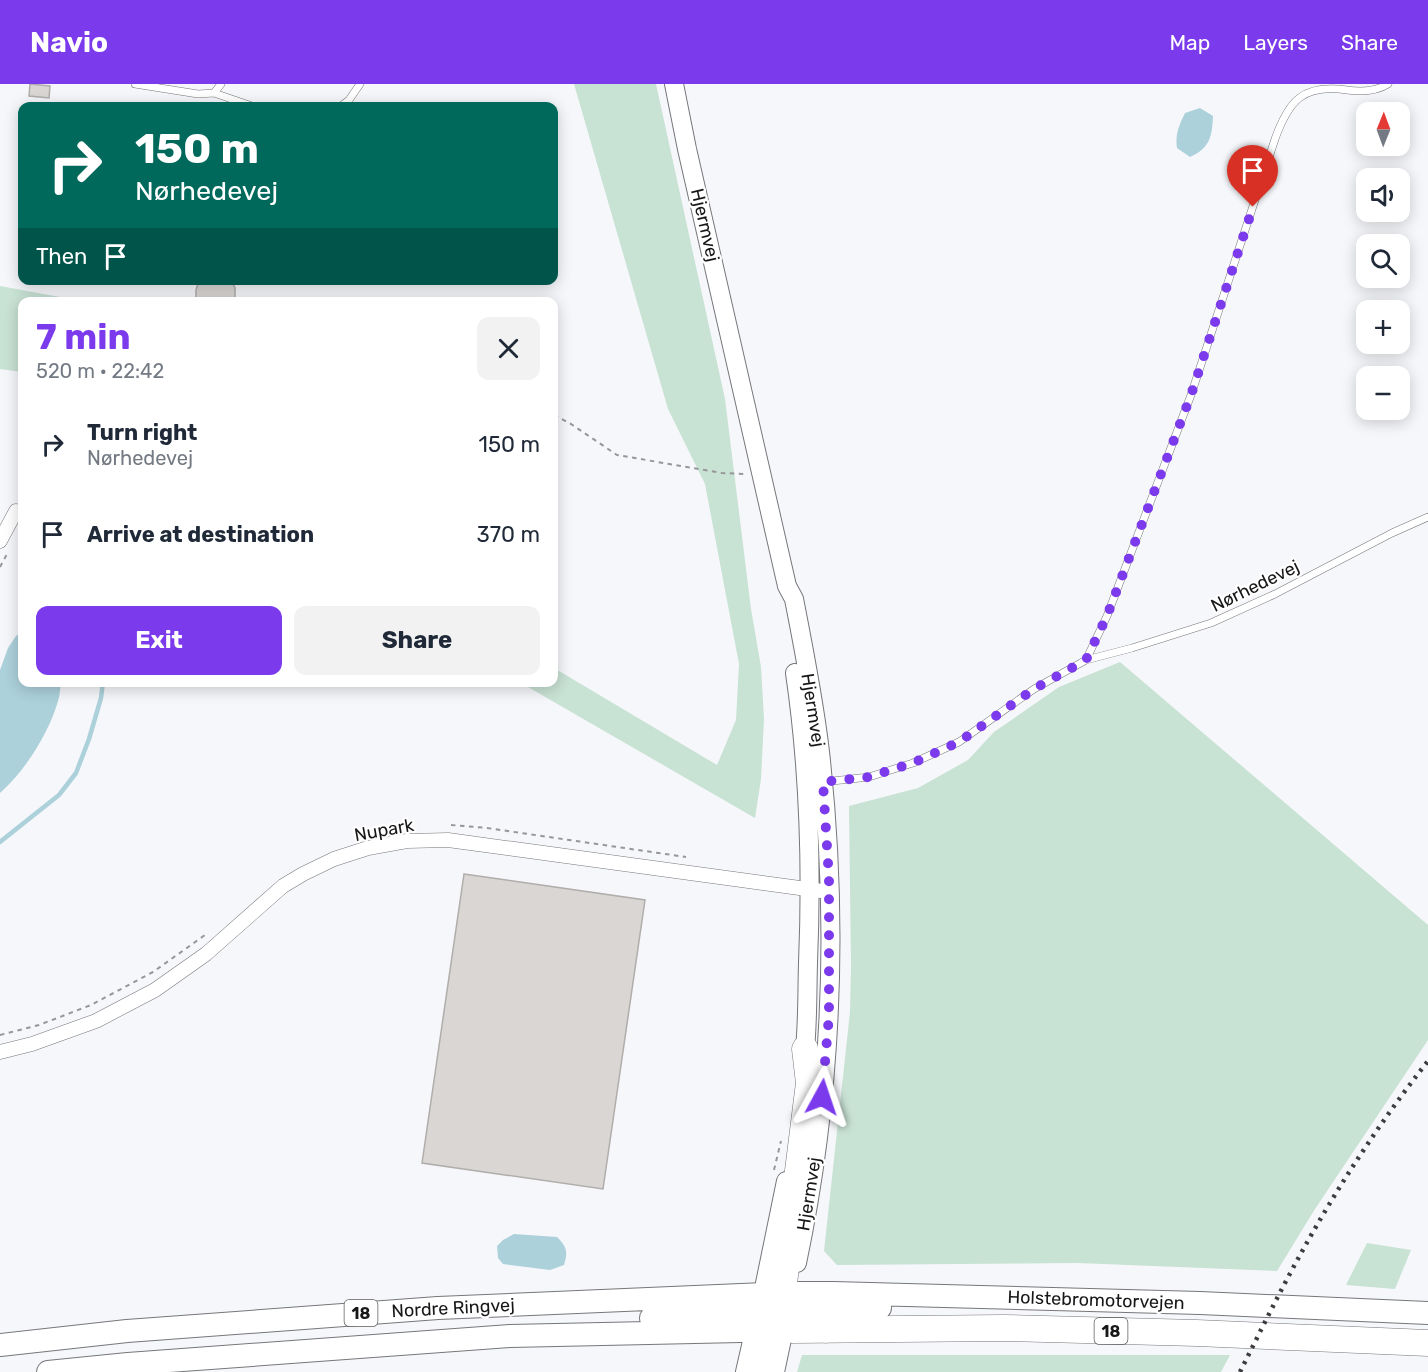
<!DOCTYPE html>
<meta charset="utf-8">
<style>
:root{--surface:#fff;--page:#f2f2f3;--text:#1f2937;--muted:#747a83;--accent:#7c3aed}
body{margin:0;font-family:Rubik,sans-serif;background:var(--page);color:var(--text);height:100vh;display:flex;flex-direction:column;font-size:22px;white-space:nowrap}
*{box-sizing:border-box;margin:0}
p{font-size:20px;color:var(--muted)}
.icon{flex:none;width:33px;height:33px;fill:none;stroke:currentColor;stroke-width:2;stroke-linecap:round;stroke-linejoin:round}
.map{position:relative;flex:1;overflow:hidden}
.drawer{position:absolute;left:18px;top:213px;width:540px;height:390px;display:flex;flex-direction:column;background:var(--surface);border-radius:12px;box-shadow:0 3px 15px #0003}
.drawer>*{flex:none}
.banner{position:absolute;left:18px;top:18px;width:540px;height:183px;border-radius:12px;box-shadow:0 3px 15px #0003;background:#00695c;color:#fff;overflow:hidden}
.needle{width:39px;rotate:1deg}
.fabs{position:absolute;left:1356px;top:18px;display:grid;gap:12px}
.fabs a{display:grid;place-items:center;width:54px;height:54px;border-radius:12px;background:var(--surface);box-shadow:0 3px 15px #0003;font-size:30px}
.pin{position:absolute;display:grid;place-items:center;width:51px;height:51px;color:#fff;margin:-62px -26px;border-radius:50% 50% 50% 0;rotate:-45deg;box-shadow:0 0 6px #0007}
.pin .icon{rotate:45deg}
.me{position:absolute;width:66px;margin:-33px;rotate:5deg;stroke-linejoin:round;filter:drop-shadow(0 0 4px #0008)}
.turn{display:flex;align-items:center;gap:21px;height:126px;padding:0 18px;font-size:27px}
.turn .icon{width:78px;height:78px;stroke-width:2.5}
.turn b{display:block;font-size:42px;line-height:51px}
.then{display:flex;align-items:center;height:57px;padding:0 18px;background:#0003;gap:12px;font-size:22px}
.round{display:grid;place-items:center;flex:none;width:63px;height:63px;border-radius:12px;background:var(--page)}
.summary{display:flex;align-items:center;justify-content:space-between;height:102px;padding:0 18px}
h1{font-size:36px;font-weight:700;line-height:45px;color:var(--accent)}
.cta{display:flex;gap:12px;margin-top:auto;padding:12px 18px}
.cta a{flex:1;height:69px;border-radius:12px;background:var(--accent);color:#fff;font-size:24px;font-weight:700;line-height:69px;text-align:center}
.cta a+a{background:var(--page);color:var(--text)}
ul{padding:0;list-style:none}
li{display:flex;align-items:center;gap:18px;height:90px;padding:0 18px}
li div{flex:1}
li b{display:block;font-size:22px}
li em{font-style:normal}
header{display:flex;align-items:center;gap:36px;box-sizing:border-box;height:84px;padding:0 30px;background:var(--accent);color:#fff}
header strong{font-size:28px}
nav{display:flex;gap:33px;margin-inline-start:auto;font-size:21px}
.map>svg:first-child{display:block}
.green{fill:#c8e2d4}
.water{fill:#acd1db}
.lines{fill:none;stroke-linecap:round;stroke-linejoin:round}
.stream{stroke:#acd1db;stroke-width:4.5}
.building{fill:#d9d6d4;stroke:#b0adab;stroke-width:1.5}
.service-casing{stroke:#76777a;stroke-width:8}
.minor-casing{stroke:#76777a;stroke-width:15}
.tertiary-casing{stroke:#76777a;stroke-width:20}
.primary-casing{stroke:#76777a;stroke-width:24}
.motorway-casing{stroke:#76777a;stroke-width:27}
.path{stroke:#97979a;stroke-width:2;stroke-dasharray:4.5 4.5;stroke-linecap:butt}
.service{stroke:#fff;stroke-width:7}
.minor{stroke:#fff;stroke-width:14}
.tertiary{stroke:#fff;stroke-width:18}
.primary{stroke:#fff;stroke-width:22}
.motorway{stroke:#fff;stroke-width:26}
.rail{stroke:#3c3c3e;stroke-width:4.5;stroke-dasharray:3 6;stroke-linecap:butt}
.route{stroke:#7c3aed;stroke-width:10;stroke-dasharray:0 18}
.labels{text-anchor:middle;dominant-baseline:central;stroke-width:4.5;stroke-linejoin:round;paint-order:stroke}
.shield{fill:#fff;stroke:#5d5d5d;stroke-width:1.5}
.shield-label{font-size:16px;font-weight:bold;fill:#171718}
.street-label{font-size:18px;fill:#171718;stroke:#fff}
</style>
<header>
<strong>Navio</strong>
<nav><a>Map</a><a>Layers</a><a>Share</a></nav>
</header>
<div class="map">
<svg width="1428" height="1288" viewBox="0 0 1428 1288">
<rect width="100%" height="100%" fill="#f6f7fa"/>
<path class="green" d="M574,0H656L725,315L751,525L761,583L764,635L761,695L755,734L521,599L554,598V584L717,681L736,636L739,580L705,400L668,325Z
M0,202L82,217L22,218V288L0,285Z
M1120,578L1428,841V956L1315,1125L1277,1187L1078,1179L837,1181L824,1167L850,928L851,883L849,722L918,704L968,676L994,648L1059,603Z
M1367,1159L1411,1166L1395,1205L1346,1201Z
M802,1271H1230L1221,1288H797Z"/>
<path class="water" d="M1200,24L1213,32C1212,53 1210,64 1190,73L1177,64C1175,51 1179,41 1185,29Z
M22,548V598L61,599C60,605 60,611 58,617C49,649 25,687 0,709V586L8,564L16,552Z
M514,1150L557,1153C567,1163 568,1168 564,1181L550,1186L503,1180L498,1174L497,1162L503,1156Z"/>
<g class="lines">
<path class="stream" d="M0,758L59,711L76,689L89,655L101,614L103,598"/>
</g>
<path class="building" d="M30,0L50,2L49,14L29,12Z
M199,196H231L235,204V212L233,218H198L196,213V206Z
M464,790L645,816L603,1105L422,1079Z"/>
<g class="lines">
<defs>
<path id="service" d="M135,0L198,10L214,9L221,0
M1388,0C1375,8 1361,8 1347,6C1303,0 1289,16 1275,55L1191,311L1107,532L1086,576L1132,564L1211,539L1275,510L1392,449L1428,433
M214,9L252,22
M341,22L349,16L360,0
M823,698L869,693L913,679L959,658L1034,605L1086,576"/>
<path id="minor" d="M0,457L16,427
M0,968L32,960L96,937L155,906L206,870L283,802L303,790L334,775L368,764L407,757L448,756L829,808"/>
<path id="tertiary" d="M674,0L687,65L787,502L794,515C804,566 814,616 820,668C839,838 832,1012 797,1179
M795,589C809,685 812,782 808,879C807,911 808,943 804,975
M745,1288L763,1209L786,1097
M775,1288L786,1236"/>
<path id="primary" d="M651,1234L754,1229L767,1225L778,1219
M755,1246L773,1234L788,1228L830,1225L880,1224
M0,1261L127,1247L438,1224L786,1209H833L1200,1219L1428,1229
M48,1288L128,1280L510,1252L793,1246
M758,1288C764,1268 772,1253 762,1232"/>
<path id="motorway" d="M805,965L809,999L784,1199C790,1222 803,1237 826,1246
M793,1246L1004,1244L1197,1249L1428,1259"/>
</defs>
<use href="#service" class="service-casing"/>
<use href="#minor" class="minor-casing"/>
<use href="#tertiary" class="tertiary-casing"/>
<use href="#primary" class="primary-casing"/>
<use href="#motorway" class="motorway-casing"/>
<path class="path" d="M554,331L571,340L617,371L722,389L744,390
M0,483L7,470
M451,741L487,744L686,773
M0,951L39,941L91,921L153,888L205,851
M774,1086L781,1057"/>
<use href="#service" class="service"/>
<use href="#minor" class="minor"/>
<use href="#tertiary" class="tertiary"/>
<use href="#primary" class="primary"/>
<use href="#motorway" class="motorway"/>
<path class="rail" d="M1240,1288C1259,1250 1278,1211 1299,1173C1336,1105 1380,1038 1428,977"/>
</g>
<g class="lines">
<path class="route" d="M822,1013L829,932V795L823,698L869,693L913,679L959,658L1034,605L1086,576L1107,532L1191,311L1253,123"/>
</g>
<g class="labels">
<g class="shield">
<rect x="344.5" y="1216" width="33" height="26" rx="4.5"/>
<rect x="1094.5" y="1234" width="33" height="26" rx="4.5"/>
</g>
<g class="shield-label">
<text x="361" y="1229">18</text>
<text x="1111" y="1247">18</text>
</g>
<g class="street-label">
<text transform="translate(705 141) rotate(77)">Hjermvej</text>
<text transform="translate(1255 502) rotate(-26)">Nørhedevej</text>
<text transform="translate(813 626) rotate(81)">Hjermvej</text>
<text transform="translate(384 746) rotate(-10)">Nupark</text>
<text transform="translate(809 1110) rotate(-81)">Hjermvej</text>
<text transform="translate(1096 1216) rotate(2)">Holstebromotorvejen</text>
<text transform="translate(453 1224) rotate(-3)">Nordre Ringvej</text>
</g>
</g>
</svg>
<div class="fabs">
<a><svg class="needle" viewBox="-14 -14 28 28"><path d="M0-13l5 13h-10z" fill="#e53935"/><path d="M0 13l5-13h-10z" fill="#747a83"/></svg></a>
<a><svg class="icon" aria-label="sound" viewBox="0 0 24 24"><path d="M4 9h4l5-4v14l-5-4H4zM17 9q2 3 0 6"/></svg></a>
<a><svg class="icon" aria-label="search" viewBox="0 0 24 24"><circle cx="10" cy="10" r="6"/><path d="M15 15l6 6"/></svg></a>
<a>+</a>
<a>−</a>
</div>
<div class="pin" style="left:1253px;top:123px;background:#d93025"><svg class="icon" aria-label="arrive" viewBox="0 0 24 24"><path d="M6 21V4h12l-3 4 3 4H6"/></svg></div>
<svg class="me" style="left:822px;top:1013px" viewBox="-20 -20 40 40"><path d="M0-17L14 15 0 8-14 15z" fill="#7c3aed" stroke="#fff" stroke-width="4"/></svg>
<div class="banner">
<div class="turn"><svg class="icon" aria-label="right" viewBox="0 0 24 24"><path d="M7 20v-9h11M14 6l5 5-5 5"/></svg><div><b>150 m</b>Nørhedevej</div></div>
<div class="then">Then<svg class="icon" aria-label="arrive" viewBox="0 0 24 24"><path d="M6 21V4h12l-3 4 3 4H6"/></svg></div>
</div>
<section class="drawer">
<div class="summary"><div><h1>7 min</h1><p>520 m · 22:42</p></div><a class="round"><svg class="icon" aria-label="close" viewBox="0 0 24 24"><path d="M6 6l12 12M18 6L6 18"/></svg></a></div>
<ul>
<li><svg class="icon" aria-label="right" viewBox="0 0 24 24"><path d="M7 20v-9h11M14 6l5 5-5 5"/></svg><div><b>Turn right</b><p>Nørhedevej</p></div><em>150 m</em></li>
<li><svg class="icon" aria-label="arrive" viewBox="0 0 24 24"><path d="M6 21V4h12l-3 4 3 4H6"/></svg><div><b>Arrive at destination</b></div><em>370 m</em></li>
</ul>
<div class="cta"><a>Exit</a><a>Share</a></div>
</section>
</div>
